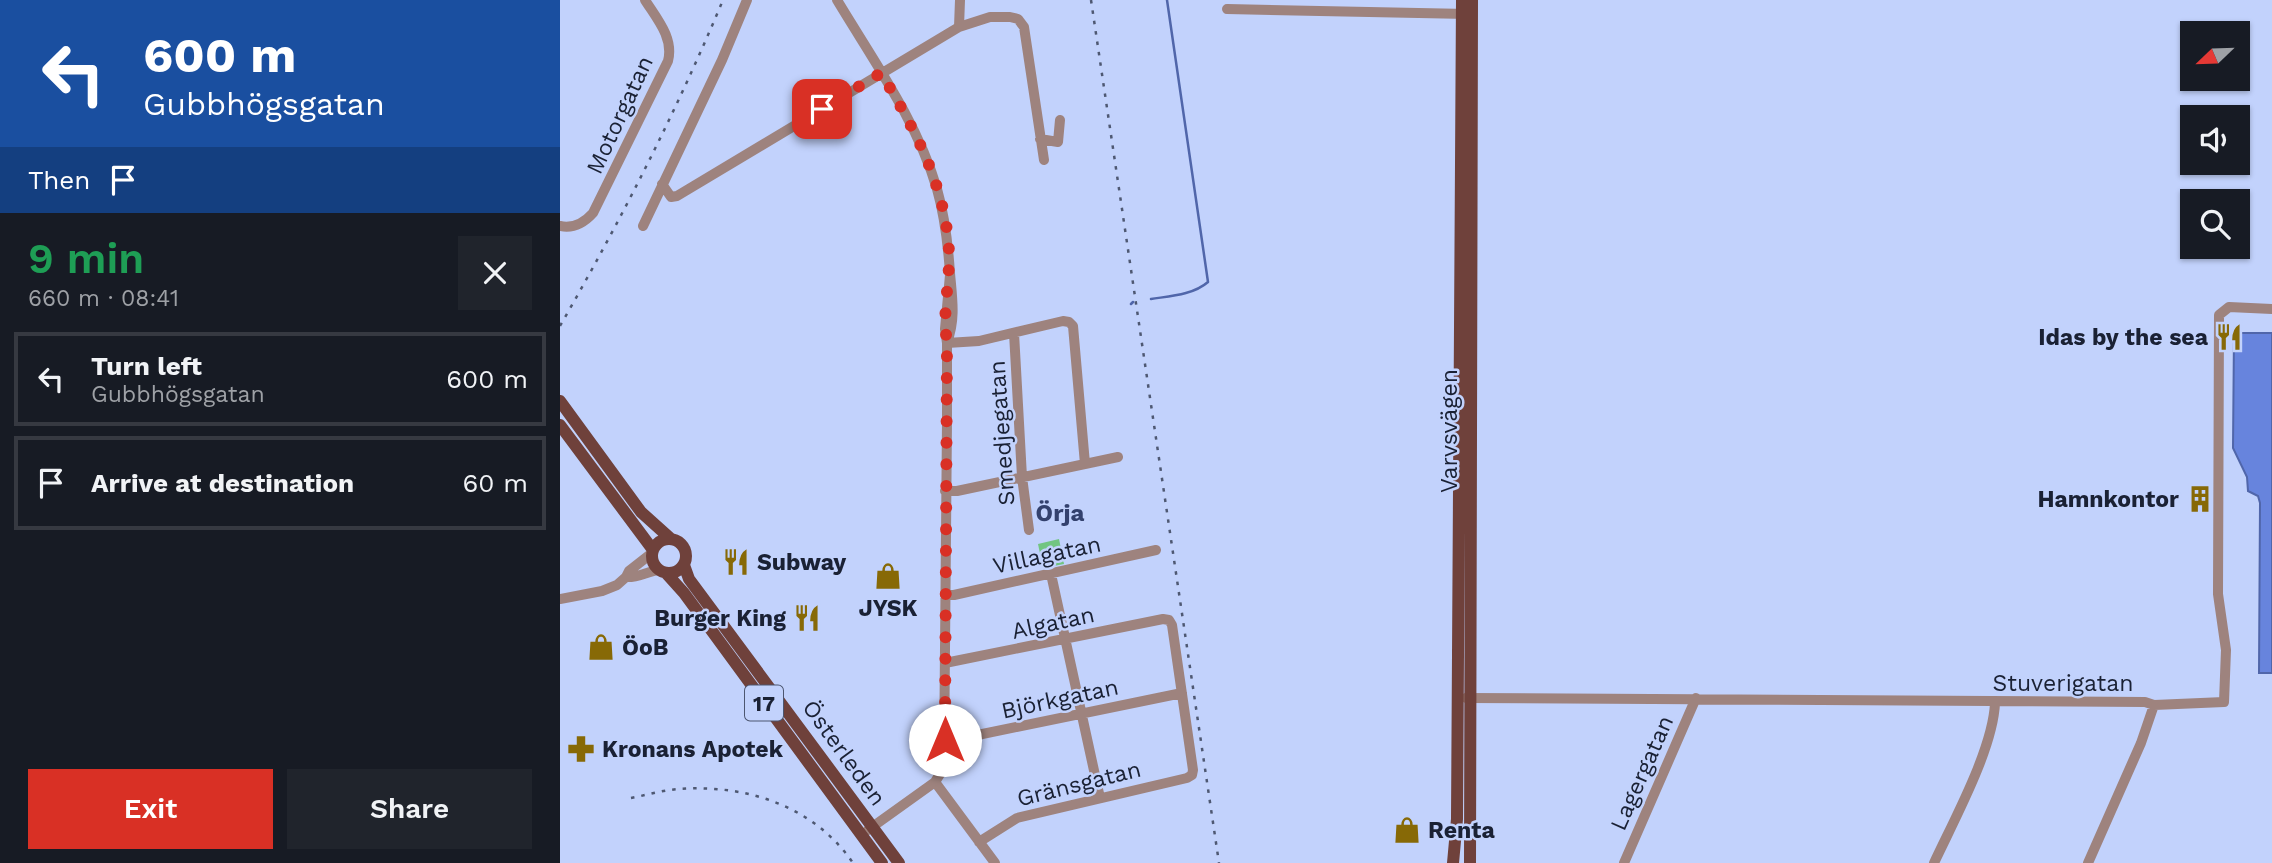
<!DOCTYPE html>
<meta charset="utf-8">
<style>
:root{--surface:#171b24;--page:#20242c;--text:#f1f3f6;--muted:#9ea1a6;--line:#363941;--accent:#d93025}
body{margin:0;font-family:"Work Sans",sans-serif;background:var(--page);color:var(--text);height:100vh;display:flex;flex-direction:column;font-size:26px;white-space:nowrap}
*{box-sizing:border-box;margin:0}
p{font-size:23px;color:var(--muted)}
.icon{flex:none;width:38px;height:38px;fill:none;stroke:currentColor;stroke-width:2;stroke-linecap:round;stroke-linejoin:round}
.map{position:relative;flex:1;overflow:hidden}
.drawer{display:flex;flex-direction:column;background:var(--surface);width:560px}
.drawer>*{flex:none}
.guide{background:#1a4fa0;color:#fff;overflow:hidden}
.needle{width:46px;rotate:247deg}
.fabs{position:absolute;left:1620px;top:21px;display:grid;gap:14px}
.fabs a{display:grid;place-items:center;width:70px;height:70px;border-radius:0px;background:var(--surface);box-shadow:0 2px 5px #0004;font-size:35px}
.pin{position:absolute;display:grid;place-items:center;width:60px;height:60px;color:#fff;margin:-30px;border-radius:14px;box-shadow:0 4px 10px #0006}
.me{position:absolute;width:77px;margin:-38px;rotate:0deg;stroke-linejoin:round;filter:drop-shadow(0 0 5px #0008)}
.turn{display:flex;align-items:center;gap:24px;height:147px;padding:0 28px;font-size:32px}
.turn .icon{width:91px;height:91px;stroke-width:2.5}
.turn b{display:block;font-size:49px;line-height:60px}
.then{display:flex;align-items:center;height:66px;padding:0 28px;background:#0003;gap:14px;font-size:26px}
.round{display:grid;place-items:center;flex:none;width:74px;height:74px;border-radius:0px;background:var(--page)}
.head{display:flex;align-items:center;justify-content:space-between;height:119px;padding:0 28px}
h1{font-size:42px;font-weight:600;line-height:52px;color:#1e9e55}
.primary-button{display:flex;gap:14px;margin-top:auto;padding:14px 28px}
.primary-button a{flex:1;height:80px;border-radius:0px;background:var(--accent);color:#fff;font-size:28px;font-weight:600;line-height:80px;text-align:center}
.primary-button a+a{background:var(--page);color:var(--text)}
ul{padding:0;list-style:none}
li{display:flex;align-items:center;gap:21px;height:94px;margin:0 14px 10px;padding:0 14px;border:4px solid var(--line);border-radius:0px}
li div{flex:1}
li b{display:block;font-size:26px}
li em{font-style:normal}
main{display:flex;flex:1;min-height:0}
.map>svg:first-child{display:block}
.green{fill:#72c582}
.water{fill:#6784dd;stroke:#5066aa;stroke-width:2}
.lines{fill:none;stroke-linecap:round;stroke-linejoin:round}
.stream{stroke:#5066aa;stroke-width:2.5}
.minor{stroke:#9e837e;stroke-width:10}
.major{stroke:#6f413b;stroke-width:12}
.rail{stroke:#4e5872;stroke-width:2.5;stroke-dasharray:3.5 7;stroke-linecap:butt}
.route{stroke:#d93025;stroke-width:12;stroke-dasharray:0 21.6}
.labels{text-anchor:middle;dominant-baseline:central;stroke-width:5;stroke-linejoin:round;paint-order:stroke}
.shield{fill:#c2d2fc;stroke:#4c5670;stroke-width:2}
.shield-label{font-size:21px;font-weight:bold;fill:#1a2134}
.street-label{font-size:23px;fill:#1a2134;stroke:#c2d2fc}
.poi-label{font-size:23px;font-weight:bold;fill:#1a2134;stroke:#c2d2fc;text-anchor:start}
.neighbourhood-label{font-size:24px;font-weight:bold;fill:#33416d;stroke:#c2d2fc}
</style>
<main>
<section class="drawer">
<div class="guide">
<div class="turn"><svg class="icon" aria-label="left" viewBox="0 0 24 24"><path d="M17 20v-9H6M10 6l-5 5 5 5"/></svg><div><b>600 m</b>Gubbhögsgatan</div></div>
<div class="then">Then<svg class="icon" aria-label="arrive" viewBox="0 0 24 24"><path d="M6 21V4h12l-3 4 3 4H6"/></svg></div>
</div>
<div class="head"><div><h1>9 min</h1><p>660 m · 08:41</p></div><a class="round"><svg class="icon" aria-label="close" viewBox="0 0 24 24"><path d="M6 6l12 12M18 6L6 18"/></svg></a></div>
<ul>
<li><svg class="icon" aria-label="left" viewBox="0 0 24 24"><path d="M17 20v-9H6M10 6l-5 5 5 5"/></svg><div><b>Turn left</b><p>Gubbhögsgatan</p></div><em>600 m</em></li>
<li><svg class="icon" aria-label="arrive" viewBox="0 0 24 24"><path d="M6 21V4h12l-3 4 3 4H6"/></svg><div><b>Arrive at destination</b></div><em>60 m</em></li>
</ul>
<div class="primary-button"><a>Exit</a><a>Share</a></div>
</section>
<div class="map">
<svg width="1712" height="863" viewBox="0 0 1712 863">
<rect width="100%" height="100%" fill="#c2d2fc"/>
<path class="green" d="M499,539L504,564L483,568L478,544Z"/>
<path class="water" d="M1674,333H1712V673H1699L1700,503L1698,496L1688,491L1687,477L1673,448Z"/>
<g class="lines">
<path class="stream" d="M591,299C610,296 633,295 648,282L607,0
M571,304L573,302"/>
<path class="minor" d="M277,0C313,60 357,121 377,189C385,217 388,244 390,273C392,297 396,319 387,342
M667,9L908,14
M399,27L430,17H450L458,19L464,27L484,160
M480,139L498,142L500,120
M102,184L111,197L117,196L399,27L400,0
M0,226C14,229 24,223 33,213L108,61C114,38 97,19 85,0
M83,226L162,60L187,0
M454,333L462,477L469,530
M387,343L419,341L503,321L509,322L513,326L525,464
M385,491H397L558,457
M491,574L540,798
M66,577C78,578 88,571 99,570
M385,595H394L596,550
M0,599L42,591L57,585L66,577L69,571L92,553
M385,663L603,619L609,620L612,625L633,770L632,775L627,778L457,818L419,842
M906,698L1585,702L1594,705L1664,702L1666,650L1658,594L1659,315L1669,307L1712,309
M385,740L403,738L622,693
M375,782L435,863
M308,830L375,782L380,774L384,762L387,421V343L385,329L390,275
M1064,863L1136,698
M1374,863C1394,820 1433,749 1435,703
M1528,863L1581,743L1594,705"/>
<path class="major" d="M0,401L81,512L111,539
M0,425L93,550
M92 556a17 17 0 1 1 34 0a17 17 0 1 1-34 0Z
M124,565L129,579L339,863
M106,573L124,593L322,863
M893,863L897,819L902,0
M910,863L912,0"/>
<path class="rail" d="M531,0L659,863
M0,326C61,220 116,112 163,0
M71,798C87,795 103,790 119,789C186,784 254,806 293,863"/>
</g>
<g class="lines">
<path class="route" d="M262,109L321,73C354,128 386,186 389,252C390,282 382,312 387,342L385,740"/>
</g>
<defs>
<symbol id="restaurant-bare" viewBox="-9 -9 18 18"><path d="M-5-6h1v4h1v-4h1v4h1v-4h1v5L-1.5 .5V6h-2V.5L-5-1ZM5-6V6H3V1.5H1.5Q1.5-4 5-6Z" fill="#876906" stroke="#c2d2fc" stroke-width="2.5" paint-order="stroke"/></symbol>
<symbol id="building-bare" viewBox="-9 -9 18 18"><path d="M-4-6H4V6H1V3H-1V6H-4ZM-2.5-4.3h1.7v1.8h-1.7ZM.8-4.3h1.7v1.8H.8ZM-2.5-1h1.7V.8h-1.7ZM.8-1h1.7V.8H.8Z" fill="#876906" stroke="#c2d2fc" stroke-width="2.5" paint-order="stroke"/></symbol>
<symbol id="shop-bare" viewBox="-9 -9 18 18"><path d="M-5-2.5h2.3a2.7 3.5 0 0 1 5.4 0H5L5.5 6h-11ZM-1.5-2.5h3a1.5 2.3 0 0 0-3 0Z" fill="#876906" stroke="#c2d2fc" stroke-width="2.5" paint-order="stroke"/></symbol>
<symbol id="pharmacy-bare" viewBox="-9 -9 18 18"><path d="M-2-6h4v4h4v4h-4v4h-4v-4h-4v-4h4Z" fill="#876906" stroke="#c2d2fc" stroke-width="2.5" paint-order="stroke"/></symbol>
</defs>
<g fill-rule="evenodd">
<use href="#restaurant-bare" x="1650" y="318" width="38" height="38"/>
<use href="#building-bare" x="1621" y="480" width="38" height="38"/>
<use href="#restaurant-bare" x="157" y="543" width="38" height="38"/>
<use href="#shop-bare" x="309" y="557" width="38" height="38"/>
<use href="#restaurant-bare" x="228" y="599" width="38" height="38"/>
<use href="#shop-bare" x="22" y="628" width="38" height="38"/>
<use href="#pharmacy-bare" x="2" y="730" width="38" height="38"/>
<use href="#shop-bare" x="828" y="811" width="38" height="38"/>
</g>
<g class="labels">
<rect class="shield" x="185" y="685.5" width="38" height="35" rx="5"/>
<g class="shield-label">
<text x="204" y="703">17</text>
</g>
<g class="street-label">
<text transform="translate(60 115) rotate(-65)">Motorgatan</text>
<text transform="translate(889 431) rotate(-90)">Varvsvägen</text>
<text transform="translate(442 433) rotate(-94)">Smedjegatan</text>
<text transform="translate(487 555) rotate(-12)">Villagatan</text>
<text transform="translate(493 623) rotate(-12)">Algatan</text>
<text x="1503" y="683">Stuverigatan</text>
<text transform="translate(500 699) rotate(-12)">Björkgatan</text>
<text transform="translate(284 753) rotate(54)">Österleden</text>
<text transform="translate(1082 773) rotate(-66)">Lagergatan</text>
<text transform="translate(519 784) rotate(-14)">Gränsgatan</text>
</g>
<g class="poi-label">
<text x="1648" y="337" text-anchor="end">Idas by the sea</text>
<text x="1619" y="499" text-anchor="end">Hamnkontor</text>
<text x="197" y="562">Subway</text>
<text x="328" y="608" text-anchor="middle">JYSK</text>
<text x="226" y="618" text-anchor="end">Burger King</text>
<text x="62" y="647">ÖoB</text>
<text x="42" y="749">Kronans Apotek</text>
<text x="868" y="830">Renta</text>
</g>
<g class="neighbourhood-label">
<text x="500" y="513">Örja</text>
</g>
</g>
</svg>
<div class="fabs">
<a><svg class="needle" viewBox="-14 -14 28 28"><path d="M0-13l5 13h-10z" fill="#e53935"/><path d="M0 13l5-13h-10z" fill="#9ea1a6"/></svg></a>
<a><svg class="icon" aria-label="sound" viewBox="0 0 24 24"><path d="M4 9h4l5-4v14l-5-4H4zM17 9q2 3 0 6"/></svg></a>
<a><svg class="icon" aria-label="search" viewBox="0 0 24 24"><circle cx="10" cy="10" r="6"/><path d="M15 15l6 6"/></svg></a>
</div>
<div class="pin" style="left:262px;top:109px;background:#d93025"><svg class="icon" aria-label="arrive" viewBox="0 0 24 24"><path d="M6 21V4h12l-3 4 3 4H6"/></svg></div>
<svg class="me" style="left:385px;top:740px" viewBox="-20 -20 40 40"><circle r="19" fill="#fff"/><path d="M0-13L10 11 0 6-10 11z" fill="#d93025"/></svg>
</div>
</main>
